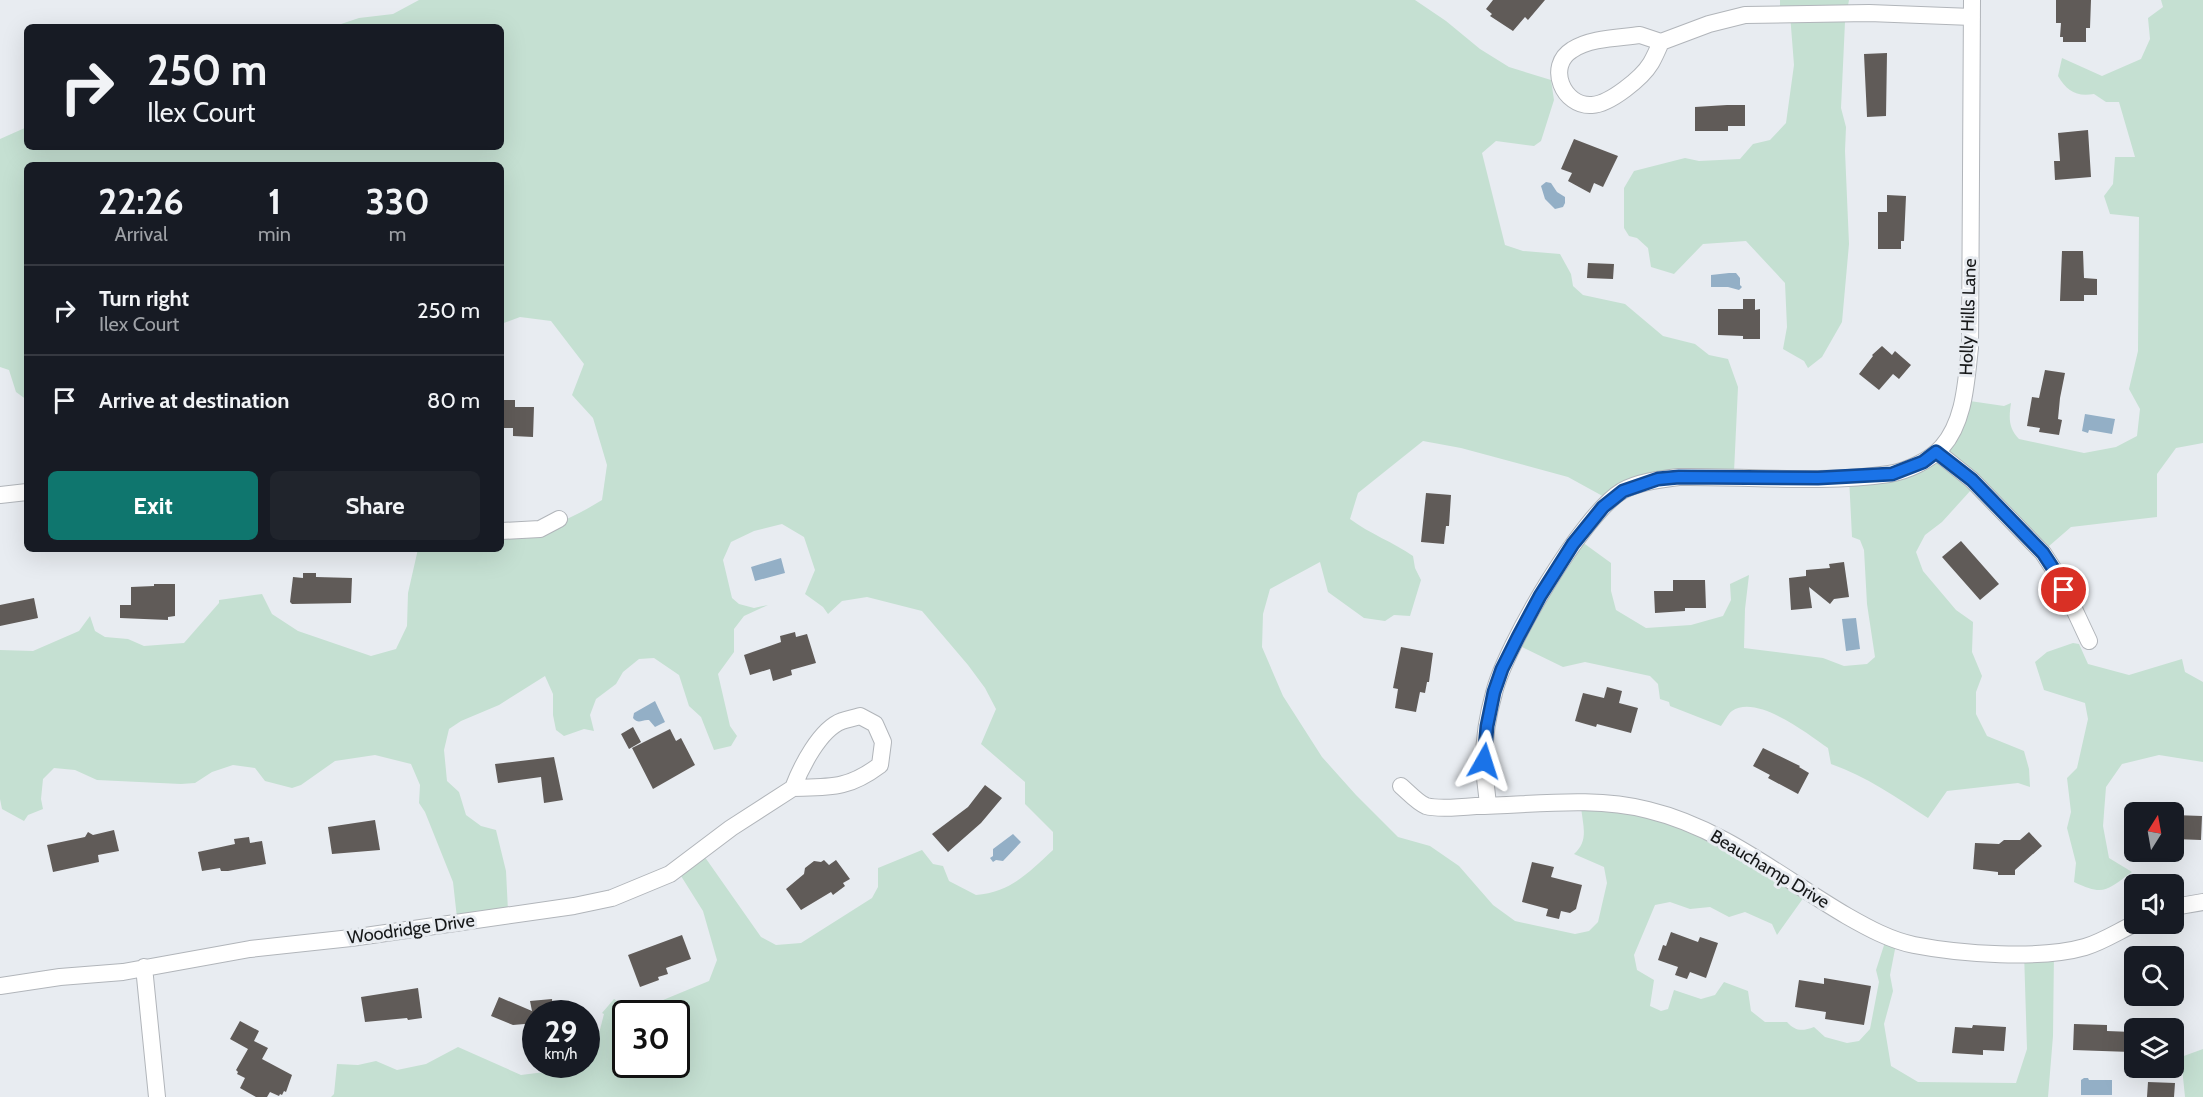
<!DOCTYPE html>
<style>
:root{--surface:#171b24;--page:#20242c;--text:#f1f3f6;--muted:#9ea1a6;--line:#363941;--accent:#0f766e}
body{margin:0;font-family:Cabin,sans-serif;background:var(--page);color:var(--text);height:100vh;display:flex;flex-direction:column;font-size:22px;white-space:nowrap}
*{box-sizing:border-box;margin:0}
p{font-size:20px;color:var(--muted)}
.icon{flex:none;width:33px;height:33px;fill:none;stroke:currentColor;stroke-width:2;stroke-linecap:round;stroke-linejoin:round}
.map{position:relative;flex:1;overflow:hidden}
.panel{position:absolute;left:24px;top:162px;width:480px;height:390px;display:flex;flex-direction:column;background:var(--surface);border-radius:9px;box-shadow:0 6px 24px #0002}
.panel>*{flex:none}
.banner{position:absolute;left:24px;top:24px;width:480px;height:126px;border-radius:9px;box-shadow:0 6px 24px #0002;background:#171b24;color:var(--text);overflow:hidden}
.needle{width:39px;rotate:11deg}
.controls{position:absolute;left:2124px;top:802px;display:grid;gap:12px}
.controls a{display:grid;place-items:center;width:60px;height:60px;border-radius:9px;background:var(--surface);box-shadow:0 6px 24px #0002;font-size:30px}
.speed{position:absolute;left:522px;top:1000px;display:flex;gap:12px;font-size:30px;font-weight:700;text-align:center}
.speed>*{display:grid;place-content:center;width:78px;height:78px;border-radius:50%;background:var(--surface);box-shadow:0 6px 24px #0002;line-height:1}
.speed small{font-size:15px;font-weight:400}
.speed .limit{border:3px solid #111;border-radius:9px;background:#fff;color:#111}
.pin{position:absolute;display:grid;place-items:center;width:51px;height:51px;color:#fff;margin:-26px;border:3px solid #fff;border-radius:50%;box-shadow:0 2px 6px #0007}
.me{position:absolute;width:66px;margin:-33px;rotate:6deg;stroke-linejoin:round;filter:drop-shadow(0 0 4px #0008)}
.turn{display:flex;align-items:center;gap:21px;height:126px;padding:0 24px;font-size:27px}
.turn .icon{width:78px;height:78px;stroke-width:2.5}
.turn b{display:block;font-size:42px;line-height:51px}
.eta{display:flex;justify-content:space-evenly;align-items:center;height:102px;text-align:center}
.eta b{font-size:36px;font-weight:700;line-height:42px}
.cta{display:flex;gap:12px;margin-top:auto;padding:12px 24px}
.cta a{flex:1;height:69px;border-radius:9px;background:var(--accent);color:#fff;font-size:24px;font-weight:700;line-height:69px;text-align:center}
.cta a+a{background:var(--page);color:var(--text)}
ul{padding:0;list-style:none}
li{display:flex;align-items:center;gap:18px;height:90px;padding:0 24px;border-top:2px solid var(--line)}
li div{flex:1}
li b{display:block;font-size:22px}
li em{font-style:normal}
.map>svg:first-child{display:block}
.green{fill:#c5e0d2;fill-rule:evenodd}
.water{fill:#93afc6}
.building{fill:#605b58}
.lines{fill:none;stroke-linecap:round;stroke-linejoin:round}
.minor-casing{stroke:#b1b5ba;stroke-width:18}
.minor{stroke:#fff;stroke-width:16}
.route-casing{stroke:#114b97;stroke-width:15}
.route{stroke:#1a73e8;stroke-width:10}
.labels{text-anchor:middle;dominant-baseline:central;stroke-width:6;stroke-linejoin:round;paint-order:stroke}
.street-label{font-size:18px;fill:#161819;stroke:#e8ecf1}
</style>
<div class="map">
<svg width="2203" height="1097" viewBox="0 0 2203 1097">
<rect width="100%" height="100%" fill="#e8ecf1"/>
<path class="green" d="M419,0H1415L1446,21L1480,49L1509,67L1551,80L1554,100L1541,141L1534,146L1496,141L1482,153L1505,245L1523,251L1560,254L1571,274L1573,286L1583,295L1625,304L1663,336L1695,344L1709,355L1728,359L1738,387L1734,472L1669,476L1608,499L1568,477L1461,448L1423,441L1358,493L1350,519C1370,534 1393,542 1413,556L1415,568L1421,580L1410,616L1394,615L1385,621L1364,618L1328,592L1320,562L1270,589L1263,614L1262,647L1283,696L1322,757L1356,795L1398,837L1430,846L1459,866L1493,905L1515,921L1575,934L1589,931L1598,922L1607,883L1604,867L1574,854C1589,841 1583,826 1581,807L1670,812L1809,890L1777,935L1772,924L1745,912L1729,917L1710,907L1690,909L1670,902L1655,905L1634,955L1637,970L1654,980L1650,1006L1661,1011L1668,1009L1674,990L1701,999L1715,995L1724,982L1748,991L1751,1011L1765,1022H1787C1796,1032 1803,1031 1814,1027L1825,1037L1847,1043L1859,1041L1870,1029L1879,982L1876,970L1886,939H1897L1890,975L1893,991L1884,1024L1891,1066L1918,1082L2016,1083L2027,1049L2024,952H2054L2053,1036L2048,1097H331L334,1094L337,1064L358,1065L376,1061L397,1070L426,1064L458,1047L521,1075L576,1068L579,1065H586L587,1055L597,1041L604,1014L602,1013L614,999L627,1007L651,1005L709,981L717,960L703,911L676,868L702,853L761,937L776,945L801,943L872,898L878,887V868L922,850L933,864L943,866L949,881L976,895C1011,892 1028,873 1053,850V832L1025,804V782L981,744L996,709L985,688L968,665L922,611L867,597L842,601L828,614L823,607L805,594L815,570L804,537L782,524L754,531L731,542L723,560L732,598L739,604L754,608L768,605L744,616L734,629V652L718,674L730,726L737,736L731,746L714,750L701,717L689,706L679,675L654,658L639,659L623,672L616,684L596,699L590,715L594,731L584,729L564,736L556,730L553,715V694L545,676L499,705L461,721L449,729L444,750L447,781L459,792L466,815L481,826L496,830L506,871L508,911L457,918L453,882L425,812L419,803L420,785L411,764L375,755L335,761L301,785L292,788L265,781L255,768L233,765L212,772L195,783L181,784L97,780L75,770L54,768L43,779L41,799L43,809L28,815L24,821L2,809L0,799V650L33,651L79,631L90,616L95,631L105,637L128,639L144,646L184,643L219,603V600L262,594L272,614L298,631L371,656L396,649L407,626L408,593L418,549H501V536C537,534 572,519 602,500L607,465L593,418L572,395L584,364L551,321L520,317L501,324V165H27V400L16,392L9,370L0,367V139L27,127V147H501V27H332L359,18L393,14ZM626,1014H676V1065H626Z
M1780,0H1849L1845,22L1841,108L1846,127L1845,151L1849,244L1842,322L1822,357L1808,368L1804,361L1783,349L1787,327L1785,283L1746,241L1703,244L1674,274L1651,267L1648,248L1637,238L1629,236L1624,228V188L1634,171L1685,158L1699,161L1740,159L1753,144L1770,140L1786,123L1794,65L1790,14L1780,10Z
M2161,0H2203V443L2176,448L2157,474V517L2071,527L2041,553L1971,490L1942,522L1925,535L1916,552L1923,571L1956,610L1973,622L1972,652L1982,676L1976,692V714L1987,736L2024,751L2029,769L2030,787L2018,783L1947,791L1928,818C1897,798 1866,776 1831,764L1828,748C1808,734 1757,694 1732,711C1728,714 1724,722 1721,726L1670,706L1669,702L1660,699L1658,684L1650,676L1585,662L1563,667L1516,644L1578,539L1611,563V591L1616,610L1646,628L1691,625L1723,616L1731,600L1730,584L1749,575L1745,609L1744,648L1823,658L1844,666L1867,664L1875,657L1867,604L1864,550L1860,540L1852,537L1849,477L1888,472L1937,451L1963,400L2004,406L2011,403C2009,417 2008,428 2019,439L2084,453L2116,447L2137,436L2140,409L2129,389L2138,351L2139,217L2110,214L2104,196L2113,184L2115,157H2135L2119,102H2106L2094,94C2076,97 2067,91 2058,76L2062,58L2102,76L2141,59L2150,39L2148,18L2163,7Z
M2073,643L2079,644L2088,664L2129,675L2182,659L2185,672L2203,682V762L2159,755L2122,764L2106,787L2103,826L2109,858L2132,872C2106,891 2104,896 2074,882L2076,863L2067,828L2071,812L2067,778L2077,768L2088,719L2085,703L2044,690L2035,662L2047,652Z
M2203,1049V1097H2185L2181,1057Z"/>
<path class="water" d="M1546,182L1551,183L1557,192L1565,197V203L1563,207L1555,209L1545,199L1541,186Z
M1729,273H1736L1740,278V285L1742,287L1739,290L1728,287H1711V275Z
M2085,414L2115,419L2112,434L2089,430L2088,433L2082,431Z
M781,558L785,573L755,581L751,567Z
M1856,618L1860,649L1846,651L1842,619Z
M655,701L665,722L655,727L649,720C642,719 639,725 633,718L634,713Z
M1013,834L1021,842L1003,861L996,860L993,862L990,858L993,856V849Z
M2084,1078H2088L2089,1080H2112V1095H2081V1080Z"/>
<path class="building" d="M1493,0H1545L1528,20L1525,17L1513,31L1490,16L1492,14L1486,9Z
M2056,0H2091L2090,28H2086V42H2063V37H2060L2061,23H2056Z
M1887,53L1886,116L1867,117L1864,54Z
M1727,105H1745V126H1728V131H1695V107Z
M2088,130L2091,177L2055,180L2054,161H2060L2058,133Z
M1574,139L1618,156L1603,187L1594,183L1590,193L1568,181L1572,173L1561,169Z
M1887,195L1906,196L1904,241H1901V249H1878V212H1887Z
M2062,251H2083L2084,278L2097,279V295H2084V301H2060Z
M1588,263L1614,264L1613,279L1587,278Z
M1743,299H1755V310L1760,309V339H1743V336L1718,335V309H1743Z
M1882,346L1892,355L1895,351L1911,365L1899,379L1893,374L1879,390L1859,374L1873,356L1872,355Z
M2045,370L2065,373L2060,398L2058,419L2062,420L2059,435L2039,432L2040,428L2027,426L2032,397L2039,398Z
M501,400H515V407H534L533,437L513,436V428H501Z
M1426,493L1451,495L1449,526H1446L1444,544L1421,542Z
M1961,541L1999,584L1980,600L1942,557Z
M1844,562L1849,597L1834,599L1830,604L1809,587L1812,608L1791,610L1789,578L1806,576V570L1830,568L1829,564Z
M303,573H316V577L352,578L351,603L292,604L290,602L293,577L303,578Z
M1673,580H1705L1706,608H1685V611L1655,613L1654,591H1673Z
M154,584H175V616L168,617V620L120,618V605H131V587L154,586Z
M34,598L38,618L0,626V605Z
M795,632L796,637L807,634L816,663L791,670L792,675L773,681L770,669L750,675L744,655L781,642L780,636Z
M1401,647L1433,653L1429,682H1427L1425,693L1420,692L1416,712L1395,708L1398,689L1393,688Z
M1607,687L1622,691L1619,703L1638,708L1631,733L1597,724L1596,727L1575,721L1583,693L1604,698Z
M633,727L641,742L629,749L621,734Z
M670,729L676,741L681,738L695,765L653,789L632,748Z
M1763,748L1800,766L1799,767L1809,773L1798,794L1768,778L1770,775L1753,766Z
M554,757L563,800L544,803L541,777L498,783L495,764Z
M985,785L1002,798L981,823L948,852L932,834L968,807Z
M2174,815L2202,816L2201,840L2174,839Z
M375,820L380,850L332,854L328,827Z
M114,830L119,851L98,855L99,862L53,872L47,845L85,837L88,832L93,835Z
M2029,832L2042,846L2015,870V875H1998V872L1973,869L1975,843L1999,844L2004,840H2020Z
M249,837L250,843L262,841L266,864L228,871H221L220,868L202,871L198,852L235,844L234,839Z
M824,860L829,865L836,860L850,879L843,883L845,886L833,895L831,892L801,910L786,889L804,874L805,868L814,861L821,862Z
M1532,862L1554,867L1551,877L1582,885L1576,909L1570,913L1561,911L1559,919L1546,916L1548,909L1522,902Z
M1671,932L1698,942L1700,937L1718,943L1706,978L1690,972L1687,979L1675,975L1678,967L1658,960L1663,945L1666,946Z
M682,935L691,959L666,968L668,974L658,977L659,980L640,987L628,955Z
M1824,978L1871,986L1864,1025L1825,1019L1826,1012L1795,1007L1799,980L1824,984Z
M418,988L422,1018L408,1020L407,1018L365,1022L361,997Z
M499,997L532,1011L530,1001L552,999L554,1014H536V1023L513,1025L491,1016Z
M240,1021L259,1031L254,1041L268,1048L262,1059L292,1075L286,1092L284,1091L282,1095L280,1094L279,1096L270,1092L267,1097H256L240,1088L245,1078L237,1074L238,1072L236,1070L248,1049L230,1039Z
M2074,1024L2107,1025V1031L2132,1032L2131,1052L2073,1050Z
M1973,1025L2006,1027L2004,1051L1983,1050V1055L1952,1053L1955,1027L1972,1028Z
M2148,1082L2175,1083L2174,1097H2147Z"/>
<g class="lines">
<defs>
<path id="minor" d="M1640,35L1661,42C1658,49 1655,56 1651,63C1642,78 1610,104 1592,105C1563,107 1546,66 1572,50C1590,38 1618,38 1640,35Z
M1661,42L1709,24L1745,15L1869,13L1972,17
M1937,452L1972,480L2043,553L2060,579L2089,641
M0,495L27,492
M501,531L540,529L559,519
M860,716L875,724L883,742L880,765C848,789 831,787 793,788C801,767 820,729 842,721C848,719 854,718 860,716Z
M1401,786C1408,792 1418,803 1426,806C1436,809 1465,807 1476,806C1534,805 1592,796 1648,810C1723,828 1782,878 1847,916C1868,928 1890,940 1914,945C1960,954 2040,960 2085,947C2102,942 2119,931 2134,924
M1488,806C1487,791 1484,776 1484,761C1484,739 1488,714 1494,693C1505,647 1582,515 1622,491C1638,482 1661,479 1679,477C1748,476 1822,484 1889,474C1907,471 1929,461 1942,447C1965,421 1966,381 1970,348L1972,0
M2174,907L2203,902
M144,967L157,1097
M0,986L60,977L123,972L250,949L351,938L574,906L612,898L670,874L731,828L793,788"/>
</defs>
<use href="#minor" class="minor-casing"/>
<use href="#minor" class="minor"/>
</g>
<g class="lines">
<defs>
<path id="route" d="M1484,761L1487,726L1494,692L1502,669L1518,637L1540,596L1573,544L1603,507L1623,491L1658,479L1679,477L1818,478L1892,474L1923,462L1936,452L1972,480L2043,553L2060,579L2064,590"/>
</defs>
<use href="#route" class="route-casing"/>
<use href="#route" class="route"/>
</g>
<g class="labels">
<g class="street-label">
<text transform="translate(1968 317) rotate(-88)">Holly Hills Lane</text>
<text transform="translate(1770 869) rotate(31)">Beauchamp Drive</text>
<text transform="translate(411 929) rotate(-8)">Woodridge Drive</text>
</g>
</g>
</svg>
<div class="controls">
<a><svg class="needle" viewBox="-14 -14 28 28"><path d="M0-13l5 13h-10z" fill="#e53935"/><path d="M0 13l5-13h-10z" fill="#9ea1a6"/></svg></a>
<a><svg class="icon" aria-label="sound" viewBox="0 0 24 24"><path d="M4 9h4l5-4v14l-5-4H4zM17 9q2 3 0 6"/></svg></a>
<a><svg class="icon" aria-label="search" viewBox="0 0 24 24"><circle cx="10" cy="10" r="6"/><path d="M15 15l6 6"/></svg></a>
<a><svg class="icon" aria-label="layers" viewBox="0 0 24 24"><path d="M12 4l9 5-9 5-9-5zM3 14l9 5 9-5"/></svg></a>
</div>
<div class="speed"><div>29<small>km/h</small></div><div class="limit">30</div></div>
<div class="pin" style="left:2064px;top:590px;background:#d93025"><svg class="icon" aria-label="arrive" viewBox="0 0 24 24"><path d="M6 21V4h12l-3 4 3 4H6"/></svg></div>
<svg class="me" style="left:1484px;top:761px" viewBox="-20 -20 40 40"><path d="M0-17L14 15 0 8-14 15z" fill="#1a73e8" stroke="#fff" stroke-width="4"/></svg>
<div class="banner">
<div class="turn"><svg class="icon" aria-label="right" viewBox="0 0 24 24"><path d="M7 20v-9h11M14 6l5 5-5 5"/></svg><div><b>250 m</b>Ilex Court</div></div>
</div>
<section class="panel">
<div class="eta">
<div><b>22:26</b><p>Arrival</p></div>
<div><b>1</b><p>min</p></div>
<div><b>330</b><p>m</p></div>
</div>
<ul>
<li><svg class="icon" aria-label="right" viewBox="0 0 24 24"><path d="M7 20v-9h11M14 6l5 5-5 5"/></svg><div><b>Turn right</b><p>Ilex Court</p></div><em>250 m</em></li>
<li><svg class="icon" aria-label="arrive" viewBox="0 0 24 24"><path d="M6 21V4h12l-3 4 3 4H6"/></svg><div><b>Arrive at destination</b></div><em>80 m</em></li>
</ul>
<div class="cta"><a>Exit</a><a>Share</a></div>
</section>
</div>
